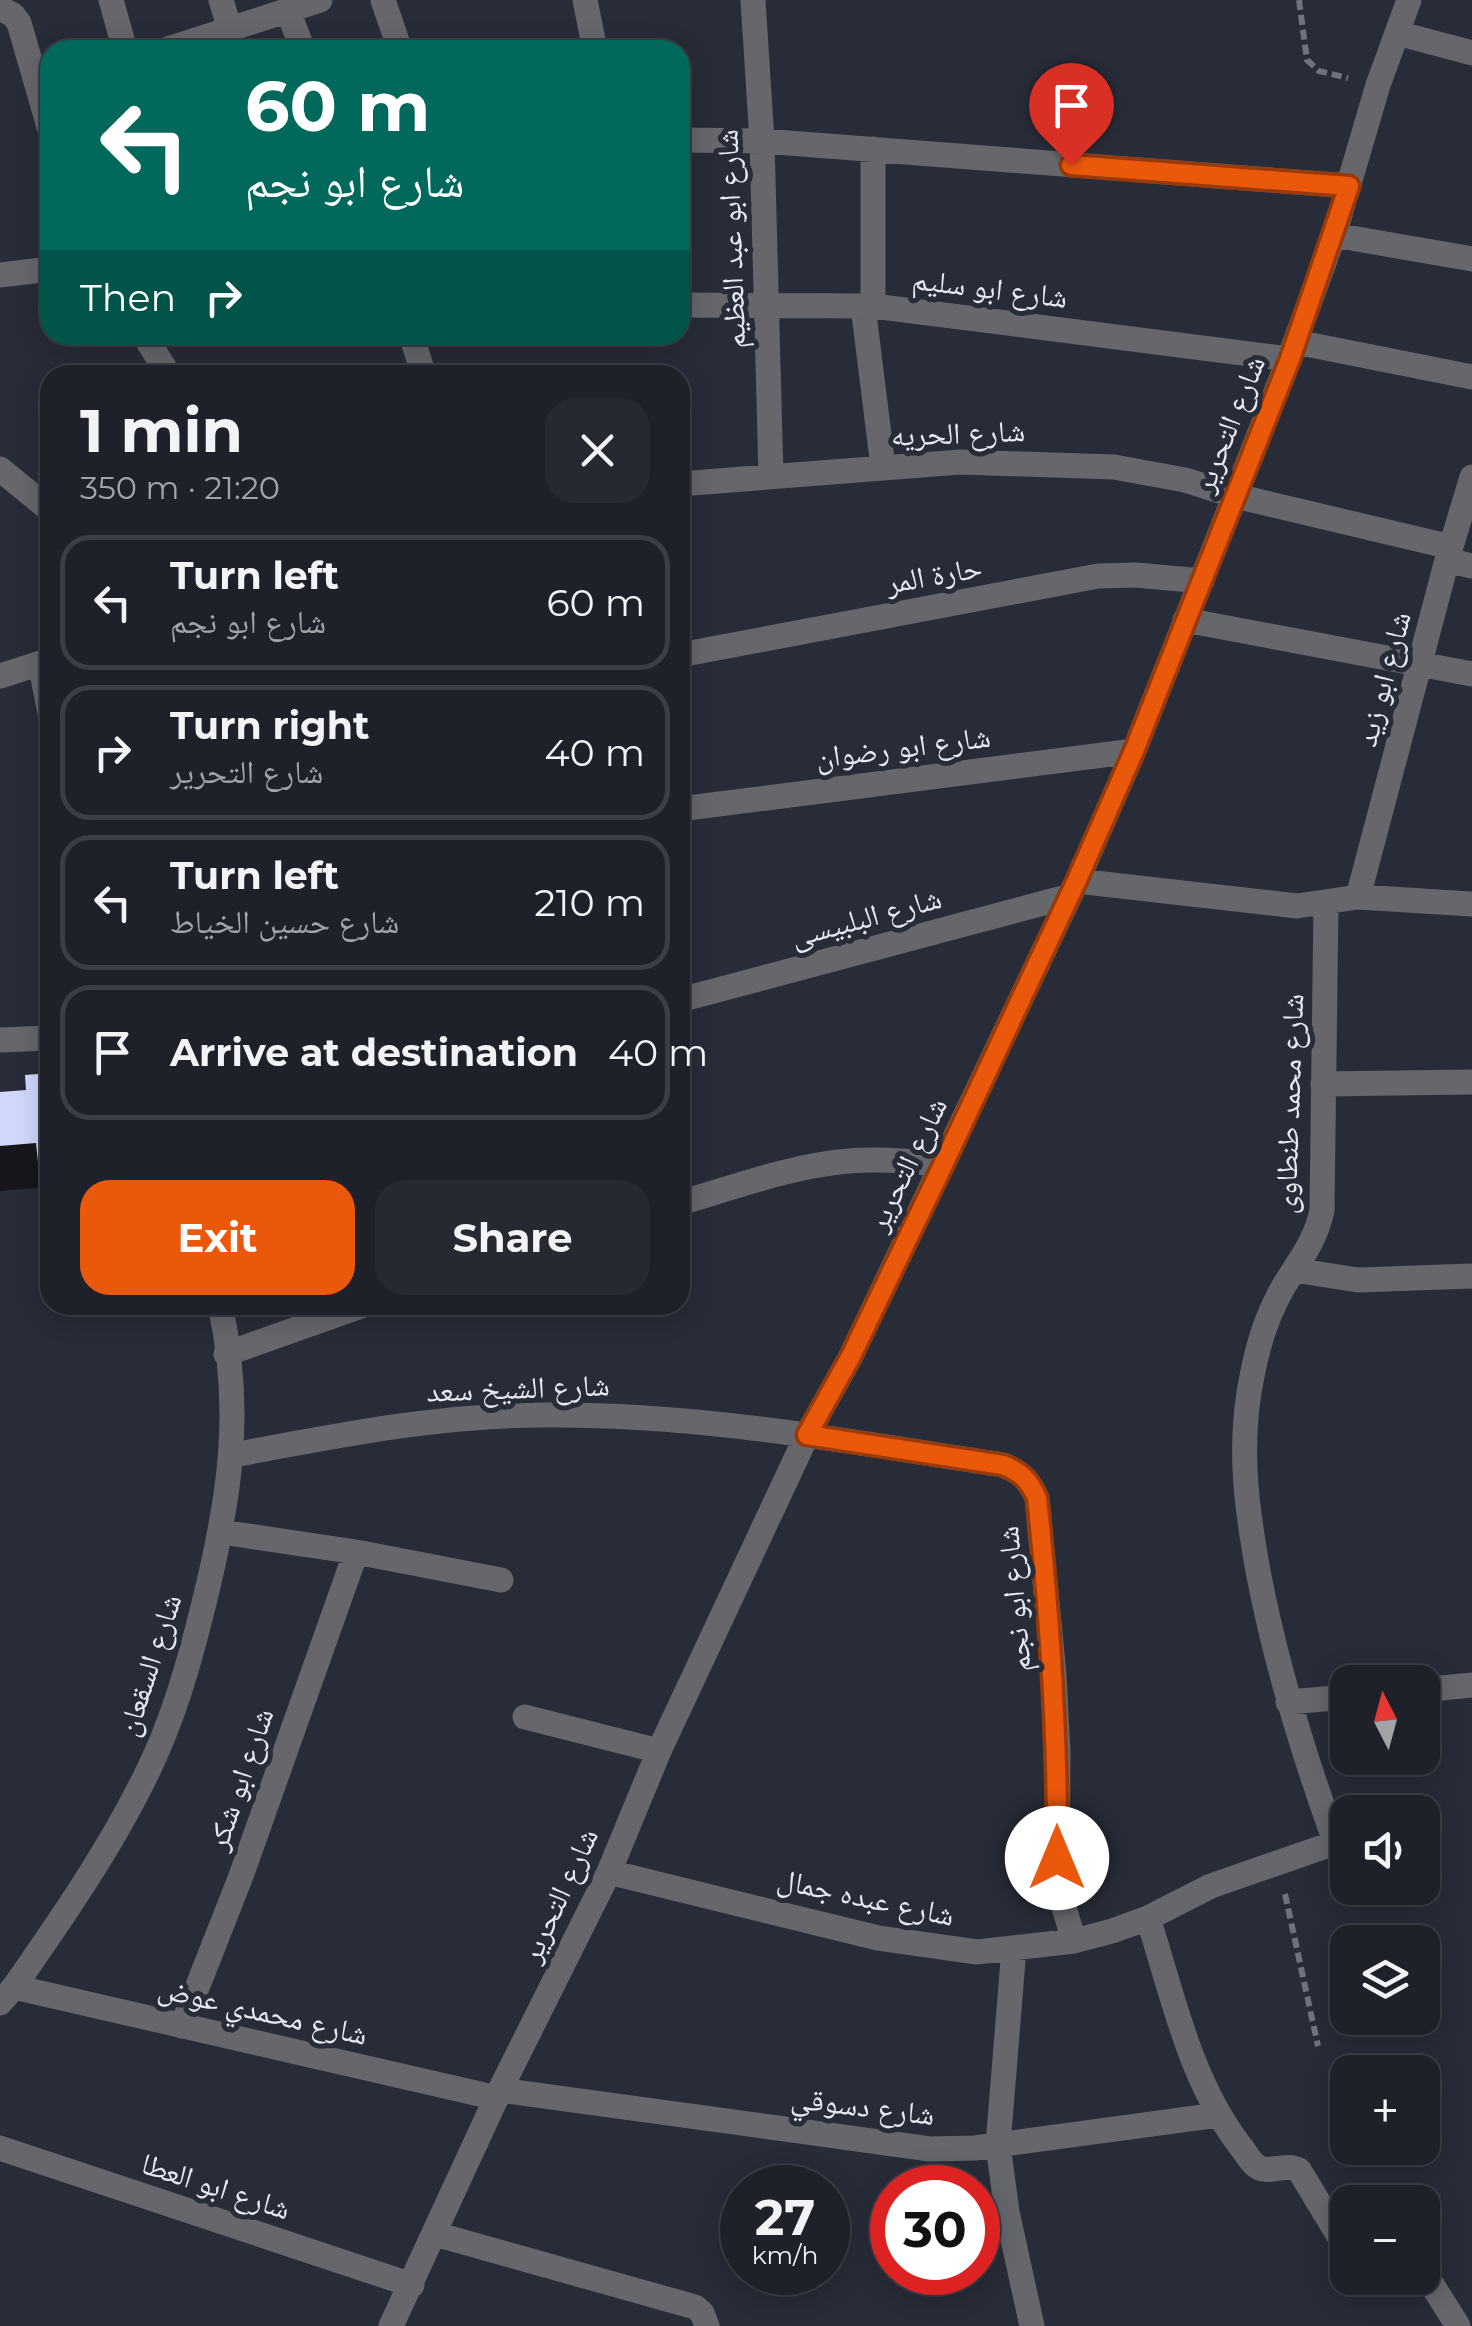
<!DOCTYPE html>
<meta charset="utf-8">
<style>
:root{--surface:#1e212a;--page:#262932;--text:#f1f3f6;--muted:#a1a3a8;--line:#3c3e47;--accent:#ea580c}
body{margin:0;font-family:Montserrat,"Noto Naskh Arabic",sans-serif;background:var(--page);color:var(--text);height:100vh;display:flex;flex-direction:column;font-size:38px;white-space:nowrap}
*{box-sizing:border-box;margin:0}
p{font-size:32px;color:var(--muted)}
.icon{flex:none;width:55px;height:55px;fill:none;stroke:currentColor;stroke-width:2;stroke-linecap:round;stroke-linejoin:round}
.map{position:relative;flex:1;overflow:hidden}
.side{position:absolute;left:40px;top:365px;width:650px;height:950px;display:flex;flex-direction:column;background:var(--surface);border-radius:30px;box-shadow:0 5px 25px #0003,0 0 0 2px var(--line)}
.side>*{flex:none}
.top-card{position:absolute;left:40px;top:40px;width:650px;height:305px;border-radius:30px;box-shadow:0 5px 25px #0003,0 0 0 2px var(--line);background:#00695c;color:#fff;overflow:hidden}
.needle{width:65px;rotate:354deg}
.buttons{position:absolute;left:1330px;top:1665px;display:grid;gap:20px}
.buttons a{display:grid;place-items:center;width:110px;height:110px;border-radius:20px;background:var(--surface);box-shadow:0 5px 25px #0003,0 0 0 2px var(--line);font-size:50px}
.speed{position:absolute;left:720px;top:2165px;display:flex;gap:20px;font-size:50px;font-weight:700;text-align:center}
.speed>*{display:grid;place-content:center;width:130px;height:130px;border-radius:50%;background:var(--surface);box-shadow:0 5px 25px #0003,0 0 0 2px var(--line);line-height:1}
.speed small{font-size:25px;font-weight:400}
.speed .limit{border:15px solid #d22;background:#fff;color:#111}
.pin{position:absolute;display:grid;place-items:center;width:85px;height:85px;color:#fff;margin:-102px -42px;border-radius:50% 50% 50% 0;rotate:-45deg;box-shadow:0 0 10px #0007}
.pin .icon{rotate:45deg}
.me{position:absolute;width:110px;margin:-55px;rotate:0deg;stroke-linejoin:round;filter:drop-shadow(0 0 8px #0008)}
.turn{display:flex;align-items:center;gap:35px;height:210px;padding:0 40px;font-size:45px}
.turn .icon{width:130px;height:130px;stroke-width:2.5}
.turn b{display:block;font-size:70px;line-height:85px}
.then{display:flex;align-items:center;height:95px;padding:0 40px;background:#0003;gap:20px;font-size:38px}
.round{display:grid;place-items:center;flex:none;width:105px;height:105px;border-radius:30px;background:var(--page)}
.overview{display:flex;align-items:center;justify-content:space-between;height:170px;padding:0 40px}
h1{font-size:60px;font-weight:700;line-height:75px}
.primary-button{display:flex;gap:20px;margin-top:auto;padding:20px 40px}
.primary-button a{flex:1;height:115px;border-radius:30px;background:var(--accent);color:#fff;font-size:40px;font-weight:700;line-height:115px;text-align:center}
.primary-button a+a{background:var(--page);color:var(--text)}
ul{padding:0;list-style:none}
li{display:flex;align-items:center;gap:30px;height:135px;margin:0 20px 15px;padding:0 20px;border:5px solid var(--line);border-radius:30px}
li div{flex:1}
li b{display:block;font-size:38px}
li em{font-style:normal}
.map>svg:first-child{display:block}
.shadow{fill:#0007}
.building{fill:#cfd8fb}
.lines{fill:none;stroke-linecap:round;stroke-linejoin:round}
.path{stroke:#70737e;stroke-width:6;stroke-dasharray:10 5;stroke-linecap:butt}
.minor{stroke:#65676d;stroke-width:25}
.route-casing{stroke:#983908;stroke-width:25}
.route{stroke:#ea580c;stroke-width:18}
.labels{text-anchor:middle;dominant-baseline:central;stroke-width:10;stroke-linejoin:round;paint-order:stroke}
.street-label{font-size:30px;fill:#e5e8f0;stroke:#282c38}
</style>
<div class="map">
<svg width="1472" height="2326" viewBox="0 0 1472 2326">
<rect width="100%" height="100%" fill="#282c38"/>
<path class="shadow" d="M50,1076V1187L0,1191V1094L28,1092Z"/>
<path class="building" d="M50,1073V1161L38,1162L36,1143L0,1146V1092L26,1090L25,1075Z"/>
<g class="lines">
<path class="path" d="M1299,0L1307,60L1319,71L1348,78
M1285,1894L1318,2046"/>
<path class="minor" d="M111,0L125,50
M221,0L230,30
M383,0L400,50
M585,0L595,50
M753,0L762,141L771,476
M0,8L13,15L19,23L50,130
M288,11L303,50
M1397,33L1472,53
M165,50L320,0
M680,140L762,141L1349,186
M873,149V306
M1334,235L1472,259
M0,275L50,269
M680,305L873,306L1289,359
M863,306L883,467
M144,335L169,375
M411,335L424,375
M1296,342L1472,377
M0,469L50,510
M680,484L960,462L1114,467L1185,480L1236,496L1451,547
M1447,560L1472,566
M1185,620L1472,674
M680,655L1098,576L1136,575L1202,581
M40,663L50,713
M0,676L50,660
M680,809L1134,751
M1077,881L1297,906L1358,897L1472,904
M1358,897L1447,560L1472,477
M1326,903L1322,1210C1316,1240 1301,1258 1285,1284C1268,1312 1258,1344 1252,1376C1238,1443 1246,1505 1258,1571C1278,1676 1310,1776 1348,1876
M680,1000L1070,896
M0,1040L50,1038
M1323,1084L1472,1082
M680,1203C735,1187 791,1166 848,1161C880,1158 912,1161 943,1165
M1294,1270L1358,1280L1472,1276
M226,1354L364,1305
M233,1455C335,1436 438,1415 542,1415C698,1413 850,1442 1003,1465C1021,1472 1029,1480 1037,1498L1054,1675L1058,1753L1057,1884L1074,1941
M222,1532L356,1552L501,1580
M1422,1690L1472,1685
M1288,1702L1348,1697
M525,1717L659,1751
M609,1872L878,1938L977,1952L1074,1941L1112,1931L1148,1918L1211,1886L1335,1843
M1148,1918C1173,1996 1190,2081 1241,2147C1245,2152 1250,2161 1255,2165C1267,2176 1285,2162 1299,2170L1348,2251
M1014,1948L998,2145L1007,2212L1032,2326
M14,1987L497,2098
M0,2003L14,1987C62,1918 110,1849 147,1773C173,1720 189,1664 203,1607C229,1503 244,1412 220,1305
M182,2026L241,1876L356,1552
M500,2090L930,2149L975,2148L1218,2115
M0,2148L412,2285
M435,2234L695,2307L702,2313L707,2326
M1422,2269L1458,2326
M391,2326L500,2090L609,1872L659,1751L807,1435L851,1356L1077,881L1134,751L1289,359L1334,235L1378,85L1409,0"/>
</g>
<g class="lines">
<defs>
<path id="route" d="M1057,1858C1058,1737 1050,1618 1037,1498C1029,1480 1021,1472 1003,1465L807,1435L851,1356L943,1165L1077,880L1134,751L1290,359L1349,186L1071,165"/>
</defs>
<use href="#route" class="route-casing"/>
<use href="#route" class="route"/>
</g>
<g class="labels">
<g class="street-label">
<text transform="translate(731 239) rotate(-92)">شارع ابو عبد العظيم</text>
<text transform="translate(990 288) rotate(7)">شارع ابو سليم</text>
<text transform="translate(1229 424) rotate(-68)">شارع التحرير</text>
<text transform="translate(958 433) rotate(-2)">شارع الحريه</text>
<text transform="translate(934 575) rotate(-10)">حارة المر</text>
<text transform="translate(1383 679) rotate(-75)">شارع ابو زيد</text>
<text transform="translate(903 747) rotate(-7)">شارع ابو رضوان</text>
<text transform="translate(866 917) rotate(-15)">شارع البلبيسى</text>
<text transform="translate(1289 1104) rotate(-88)">شارع محمد طنطاوى</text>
<text transform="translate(907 1164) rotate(-64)">شارع التحرير</text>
<text transform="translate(518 1388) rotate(-2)">شارع الشيخ سعد</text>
<text transform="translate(1014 1599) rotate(-95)">شارع ابو نجم</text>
<text transform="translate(149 1665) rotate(-72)">شارع السقعان</text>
<text transform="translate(240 1779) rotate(-71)">شارع ابو شكر</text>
<text transform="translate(559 1895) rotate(-65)">شارع التحرير</text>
<text transform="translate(866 1897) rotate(12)">شارع عبده جمال</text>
<text transform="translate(263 2011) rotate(13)">شارع محمدي عوض</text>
<text transform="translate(863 2106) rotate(7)">شارع دسوقي</text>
<text transform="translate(216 2186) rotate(18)">شارع ابو العطا</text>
</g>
</g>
</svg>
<div class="buttons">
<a><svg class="needle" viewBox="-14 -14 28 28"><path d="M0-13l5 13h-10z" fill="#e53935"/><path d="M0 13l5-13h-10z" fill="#a1a3a8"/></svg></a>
<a><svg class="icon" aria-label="sound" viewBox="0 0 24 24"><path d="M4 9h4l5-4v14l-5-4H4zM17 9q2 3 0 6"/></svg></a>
<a><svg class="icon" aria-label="layers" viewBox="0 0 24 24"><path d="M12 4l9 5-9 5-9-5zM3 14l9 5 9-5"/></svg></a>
<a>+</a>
<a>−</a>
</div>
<div class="speed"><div>27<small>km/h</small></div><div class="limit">30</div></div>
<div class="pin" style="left:1071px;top:165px;background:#d93025"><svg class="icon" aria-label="arrive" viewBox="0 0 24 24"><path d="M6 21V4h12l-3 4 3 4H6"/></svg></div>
<svg class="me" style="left:1057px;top:1858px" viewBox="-20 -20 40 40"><circle r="19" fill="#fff"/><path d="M0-13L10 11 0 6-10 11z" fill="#ea580c"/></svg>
<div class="top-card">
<div class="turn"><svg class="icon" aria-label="left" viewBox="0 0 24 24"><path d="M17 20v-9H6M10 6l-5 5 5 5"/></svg><div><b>60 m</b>شارع ابو نجم</div></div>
<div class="then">Then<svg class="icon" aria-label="right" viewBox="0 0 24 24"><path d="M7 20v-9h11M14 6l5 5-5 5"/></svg></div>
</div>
<section class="side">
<div class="overview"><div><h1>1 min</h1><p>350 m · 21:20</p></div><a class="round"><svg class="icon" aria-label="close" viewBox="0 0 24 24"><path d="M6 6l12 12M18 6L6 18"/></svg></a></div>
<ul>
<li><svg class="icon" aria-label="left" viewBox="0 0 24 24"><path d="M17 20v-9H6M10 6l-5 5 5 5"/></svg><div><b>Turn left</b><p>شارع ابو نجم</p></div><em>60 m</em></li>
<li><svg class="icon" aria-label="right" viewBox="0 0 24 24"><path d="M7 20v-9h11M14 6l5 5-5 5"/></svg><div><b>Turn right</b><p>شارع التحرير</p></div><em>40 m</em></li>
<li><svg class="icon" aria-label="left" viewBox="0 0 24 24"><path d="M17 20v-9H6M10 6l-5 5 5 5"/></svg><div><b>Turn left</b><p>شارع حسين الخياط</p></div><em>210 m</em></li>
<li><svg class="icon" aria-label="arrive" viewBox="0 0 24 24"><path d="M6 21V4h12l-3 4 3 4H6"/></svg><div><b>Arrive at destination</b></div><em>40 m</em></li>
</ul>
<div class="primary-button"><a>Exit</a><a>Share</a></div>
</section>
</div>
